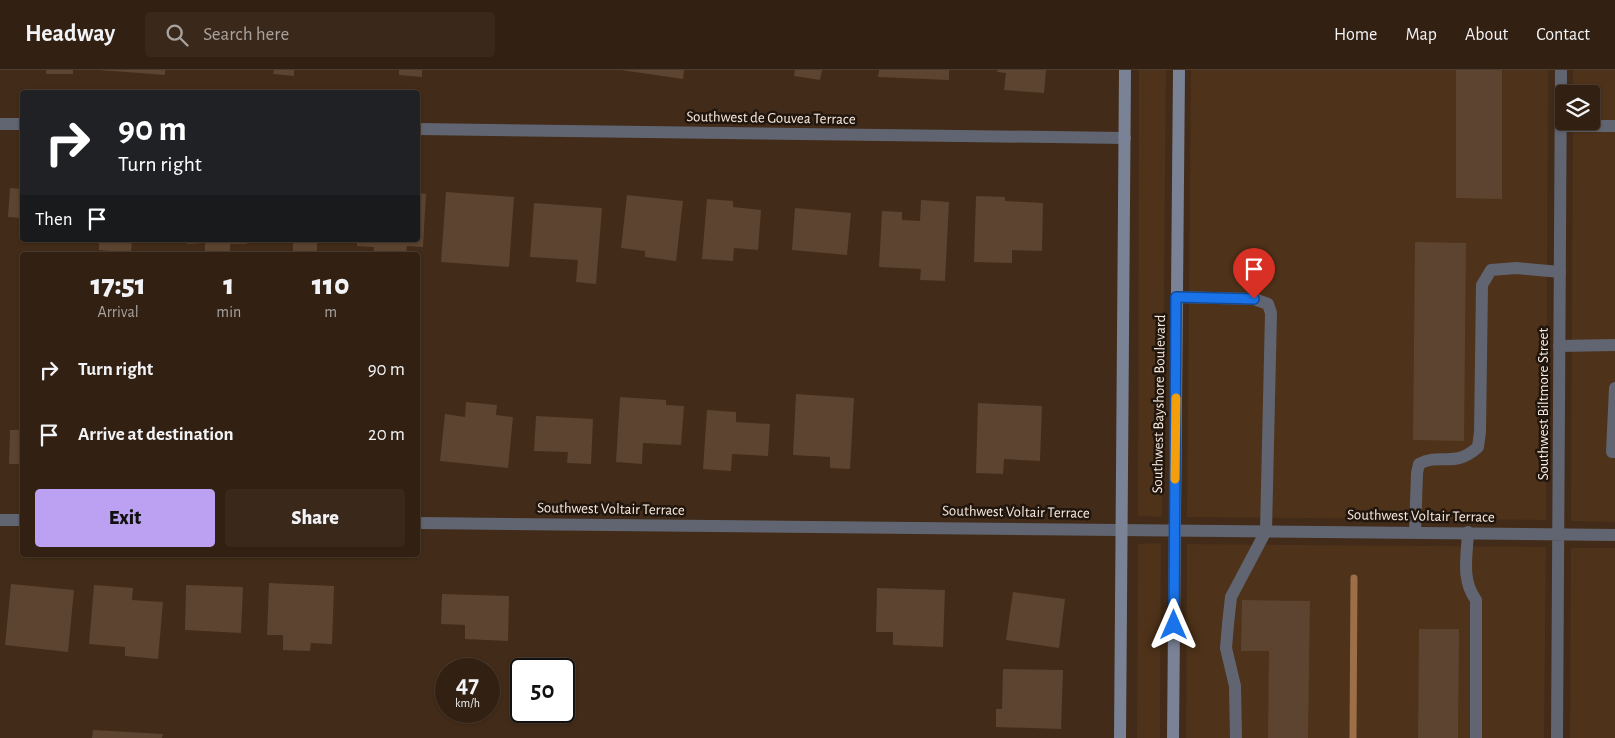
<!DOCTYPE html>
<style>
:root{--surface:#322012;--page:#3a281b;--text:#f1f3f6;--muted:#a8a39f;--line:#4d3e32;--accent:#bca0f2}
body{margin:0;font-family:"Alegreya Sans",sans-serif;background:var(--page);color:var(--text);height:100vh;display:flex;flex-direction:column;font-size:19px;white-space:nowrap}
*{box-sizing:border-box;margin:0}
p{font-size:16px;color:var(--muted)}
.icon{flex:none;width:28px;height:28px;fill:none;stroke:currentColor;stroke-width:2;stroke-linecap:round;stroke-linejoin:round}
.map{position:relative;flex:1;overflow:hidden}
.drawer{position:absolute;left:20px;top:182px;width:400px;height:305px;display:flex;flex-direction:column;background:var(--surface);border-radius:5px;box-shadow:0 1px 4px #0004,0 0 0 1px var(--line)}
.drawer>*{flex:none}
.top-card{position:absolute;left:20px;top:20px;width:400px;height:152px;border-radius:5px;box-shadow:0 1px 4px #0004,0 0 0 1px var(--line);background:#202124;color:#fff;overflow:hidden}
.controls{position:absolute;left:1555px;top:15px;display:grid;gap:10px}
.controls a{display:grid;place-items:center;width:45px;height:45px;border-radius:5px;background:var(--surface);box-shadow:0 1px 4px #0004,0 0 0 1px var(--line);font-size:25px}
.speed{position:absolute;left:435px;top:588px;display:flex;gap:10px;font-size:25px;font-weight:700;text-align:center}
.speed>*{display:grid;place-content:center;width:65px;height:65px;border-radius:50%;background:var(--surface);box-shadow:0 1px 4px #0004,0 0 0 1px var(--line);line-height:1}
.speed small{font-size:12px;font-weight:400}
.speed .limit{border:2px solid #111;border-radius:8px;background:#fff;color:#111}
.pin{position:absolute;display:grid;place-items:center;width:42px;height:42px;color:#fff;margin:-51px -21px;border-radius:50% 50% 50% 0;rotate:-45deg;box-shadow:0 0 5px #0007}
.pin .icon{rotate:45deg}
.me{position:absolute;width:55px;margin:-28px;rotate:0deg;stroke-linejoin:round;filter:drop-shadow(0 0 4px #0008)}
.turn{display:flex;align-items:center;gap:18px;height:105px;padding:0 15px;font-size:22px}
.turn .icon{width:65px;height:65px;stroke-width:2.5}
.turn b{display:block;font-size:35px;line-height:42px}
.then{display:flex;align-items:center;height:48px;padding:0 15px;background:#0003;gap:10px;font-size:19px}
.eta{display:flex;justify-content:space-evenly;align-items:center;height:85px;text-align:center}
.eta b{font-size:30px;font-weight:800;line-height:35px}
.cta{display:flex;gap:10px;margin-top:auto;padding:10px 15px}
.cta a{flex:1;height:58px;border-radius:5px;background:var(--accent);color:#111;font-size:20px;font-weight:800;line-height:58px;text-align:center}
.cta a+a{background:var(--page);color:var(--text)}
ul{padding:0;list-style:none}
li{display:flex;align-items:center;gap:15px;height:65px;padding:0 15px}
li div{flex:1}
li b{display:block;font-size:19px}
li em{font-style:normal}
header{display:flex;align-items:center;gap:30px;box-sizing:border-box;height:70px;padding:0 25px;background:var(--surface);border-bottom:1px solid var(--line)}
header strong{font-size:24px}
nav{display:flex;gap:28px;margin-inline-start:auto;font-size:18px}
.search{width:350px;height:45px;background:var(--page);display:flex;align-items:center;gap:12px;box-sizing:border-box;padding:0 18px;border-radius:5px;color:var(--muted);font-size:19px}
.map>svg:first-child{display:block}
.built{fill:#4e3219}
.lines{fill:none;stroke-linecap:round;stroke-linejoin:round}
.stream{stroke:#9c6f49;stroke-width:7}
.building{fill:#5c4430}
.service{stroke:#606571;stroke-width:12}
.minor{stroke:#606571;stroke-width:12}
.secondary{stroke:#7a8295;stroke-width:12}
.route-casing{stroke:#114b97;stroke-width:12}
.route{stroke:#1a73e8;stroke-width:9}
.slow{stroke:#f59e0b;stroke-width:9}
.labels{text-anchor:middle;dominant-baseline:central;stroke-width:5;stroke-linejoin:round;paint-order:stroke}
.street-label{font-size:15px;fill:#f8e9dd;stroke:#21160e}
</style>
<header>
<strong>Headway</strong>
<div class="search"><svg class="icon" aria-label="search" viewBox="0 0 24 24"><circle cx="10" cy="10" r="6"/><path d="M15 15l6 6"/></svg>Search here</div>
<nav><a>Home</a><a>Map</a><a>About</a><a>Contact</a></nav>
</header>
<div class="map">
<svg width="1615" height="668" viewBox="0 0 1615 668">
<rect width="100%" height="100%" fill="#422b18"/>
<path class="built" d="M1139,0H1166L1162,447L1138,446Z
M1191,0H1548L1546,450L1187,447Z
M1573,0H1615V452L1571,451L1573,51H1591V24H1573Z
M1161,473L1160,668H1137L1138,474Z
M1187,474L1546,477L1544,668H1186Z
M1571,478H1615V668H1570Z"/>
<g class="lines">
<path class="stream" d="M1353,668L1354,508"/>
</g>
<path class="building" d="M46,0H73V4H46Z
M99,0H165V5Z
M274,0H294V6L273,4Z
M399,0H422V7L399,5Z
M621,0H684L683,9Z
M795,0H822L820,10L794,6Z
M879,0H949V10L878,7Z
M998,0H1046L1044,23L1004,20L1006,3L997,2Z
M1456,0H1502V129L1456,128Z
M10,118L22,119V168L19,167L21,148L8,147Z
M446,122L514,127L509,197L441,192Z
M418,123L426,124L423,177L407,176L406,185H373L374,177L357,176V170H418Z
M627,125L683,131L676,191L645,187V181L621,178Z
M976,126L1005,127V131L1043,133L1042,181L1012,180V193L974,192Z
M707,129L733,131V137L761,140L758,180L734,178L733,191L702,189Z
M921,130L949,132L945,211L920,210L921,199L879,197L882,141L902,142V150L920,151Z
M534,133L602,138L596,214L576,212L578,190L530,187Z
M795,138L851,143L847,185L792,180Z
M99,170H132L131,183L99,180Z
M187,170H247V174H230V185H205V173L187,174Z
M287,170H317V185L293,184V172Z
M1415,172L1466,173L1464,371L1413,370Z
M796,324L854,328L850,399L830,398V387L793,385Z
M620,327L666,330V335L684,336L681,375L643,373L642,394L616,392Z
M466,332L497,335L496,345L513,347L508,398L440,391L445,344L465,347Z
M978,333L1042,336L1040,391L1004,389L1003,404L976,403Z
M707,340L736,342V352L770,354L768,386L732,384L731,401L703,399Z
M536,346L593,349L591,394L567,393L568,382L534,381Z
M10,360H22V394H9Z
M269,513L334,516L332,574L311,573L310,581L283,580V565H267Z
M11,514L74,520L68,582L5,575Z
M94,515L133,518L132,530L163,532L158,589L125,586V577L89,574Z
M186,515L243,517L241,563L185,560Z
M877,518L945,520L943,577L893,575V562H876Z
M1013,522L1065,529L1059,578L1006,570Z
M442,524L509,526L508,571L465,569V555L441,554Z
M1242,530L1310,531L1308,668H1268L1269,581H1241Z
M1419,559H1459L1458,668H1418Z
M1003,599L1063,600L1061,659L996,657V639H1002Z
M93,660L163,664L162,668H92Z"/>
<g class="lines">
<path class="service" d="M1561,56H1615
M1177,227L1254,229L1268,234L1271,243L1266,461L1231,527L1228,554L1226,578L1235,616L1236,668
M1559,276L1615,275
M1615,318L1612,382H1615
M1415,462L1417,403L1419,394C1441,382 1454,399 1478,377L1480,362L1482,215L1491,200L1516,198L1560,202
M1468,462C1467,486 1461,510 1476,530V668"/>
<path class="minor" d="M0,54H22
M418,59L1125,68
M0,450H22
M418,453L1615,465
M1557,668L1561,0"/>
<path class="secondary" d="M1120,668L1125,0
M1173,668L1179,0"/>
</g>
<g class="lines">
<defs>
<path id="route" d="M1174,555L1176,227L1254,229"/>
</defs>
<use href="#route" class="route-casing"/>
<use href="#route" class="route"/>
<path class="slow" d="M1175,409L1176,328"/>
</g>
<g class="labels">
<g class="street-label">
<text transform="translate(771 48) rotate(1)">Southwest de Gouvea Terrace</text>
<text transform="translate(1159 334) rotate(-89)">Southwest Bayshore Boulevard</text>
<text transform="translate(1543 334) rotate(-90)">Southwest Biltmore Street</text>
<text transform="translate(611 439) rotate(1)">Southwest Voltair Terrace</text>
<text transform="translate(1016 442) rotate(1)">Southwest Voltair Terrace</text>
<text transform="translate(1421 446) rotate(1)">Southwest Voltair Terrace</text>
</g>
</g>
</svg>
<div class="controls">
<a><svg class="icon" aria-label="layers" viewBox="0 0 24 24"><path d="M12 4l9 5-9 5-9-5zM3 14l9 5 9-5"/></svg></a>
</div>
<div class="speed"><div>47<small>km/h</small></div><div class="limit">50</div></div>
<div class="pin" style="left:1254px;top:229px;background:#d93025"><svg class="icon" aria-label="arrive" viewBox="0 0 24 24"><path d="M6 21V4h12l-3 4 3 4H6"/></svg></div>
<svg class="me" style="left:1174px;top:555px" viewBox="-20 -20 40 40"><path d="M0-17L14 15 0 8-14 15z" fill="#1a73e8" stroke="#fff" stroke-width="4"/></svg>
<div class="top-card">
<div class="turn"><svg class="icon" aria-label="right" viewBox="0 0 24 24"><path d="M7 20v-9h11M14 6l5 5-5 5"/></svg><div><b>90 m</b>Turn right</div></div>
<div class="then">Then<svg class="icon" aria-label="arrive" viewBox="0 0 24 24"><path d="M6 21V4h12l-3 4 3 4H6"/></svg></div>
</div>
<section class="drawer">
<div class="eta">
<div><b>17:51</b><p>Arrival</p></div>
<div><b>1</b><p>min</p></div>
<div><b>110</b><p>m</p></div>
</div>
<ul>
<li><svg class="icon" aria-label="right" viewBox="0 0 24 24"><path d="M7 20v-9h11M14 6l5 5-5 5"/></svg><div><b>Turn right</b></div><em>90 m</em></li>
<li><svg class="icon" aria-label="arrive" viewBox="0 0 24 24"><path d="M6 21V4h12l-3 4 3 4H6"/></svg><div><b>Arrive at destination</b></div><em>20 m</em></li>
</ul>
<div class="cta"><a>Exit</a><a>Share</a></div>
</section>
</div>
